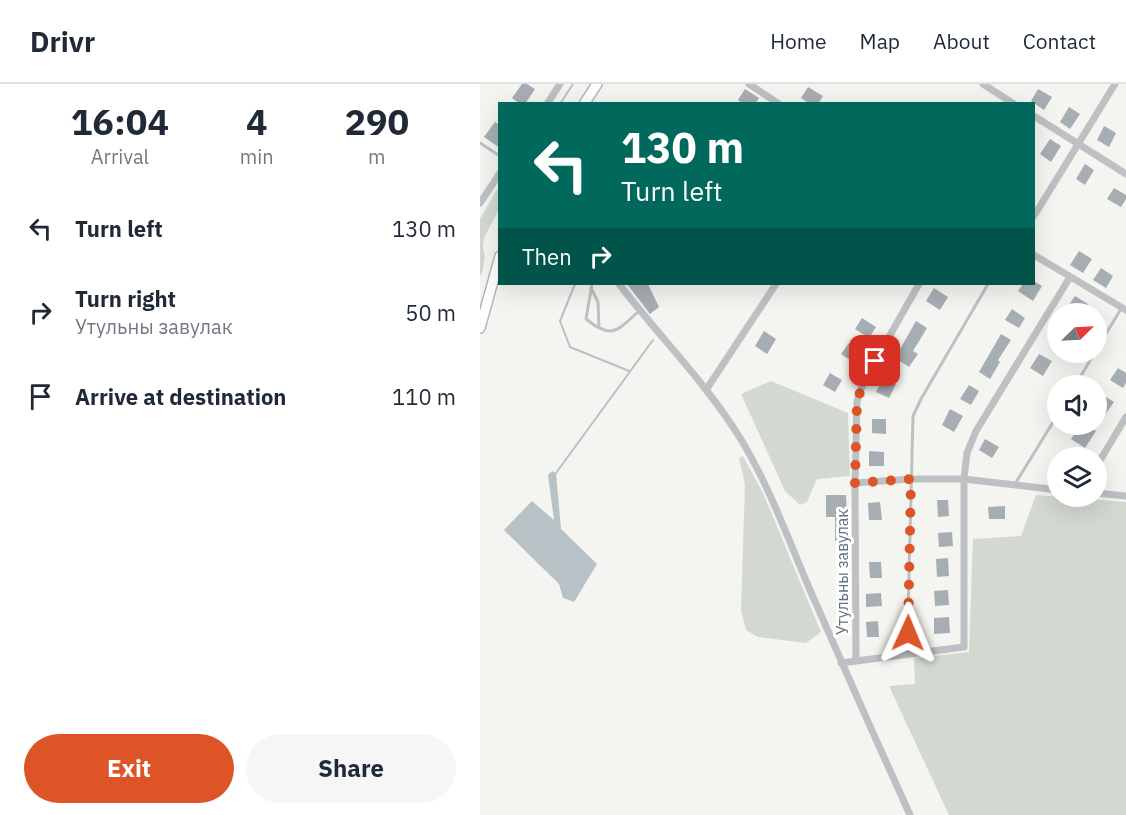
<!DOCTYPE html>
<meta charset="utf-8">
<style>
:root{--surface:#fff;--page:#f6f6f7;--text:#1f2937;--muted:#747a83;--line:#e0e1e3;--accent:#dd5527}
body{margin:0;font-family:"IBM Plex Sans",sans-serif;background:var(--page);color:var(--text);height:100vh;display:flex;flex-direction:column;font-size:22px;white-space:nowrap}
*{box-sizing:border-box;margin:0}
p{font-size:20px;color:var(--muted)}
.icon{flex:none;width:33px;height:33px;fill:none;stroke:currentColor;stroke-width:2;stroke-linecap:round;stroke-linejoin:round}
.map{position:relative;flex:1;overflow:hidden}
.sheet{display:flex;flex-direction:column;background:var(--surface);width:480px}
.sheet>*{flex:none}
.hud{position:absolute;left:18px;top:18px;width:537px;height:183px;border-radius:0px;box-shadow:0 6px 24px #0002;background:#00695c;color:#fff;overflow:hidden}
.needle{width:39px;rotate:66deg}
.controls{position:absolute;left:567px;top:219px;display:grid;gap:12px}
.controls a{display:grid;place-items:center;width:60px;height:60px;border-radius:50%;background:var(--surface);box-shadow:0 6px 24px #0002;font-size:30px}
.pin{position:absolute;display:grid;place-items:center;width:51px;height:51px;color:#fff;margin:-26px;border-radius:12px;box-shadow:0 3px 9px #0006}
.me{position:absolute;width:66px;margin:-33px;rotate:1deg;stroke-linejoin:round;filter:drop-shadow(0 0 4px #0008)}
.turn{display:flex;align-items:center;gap:21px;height:126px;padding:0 24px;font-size:27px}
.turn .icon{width:78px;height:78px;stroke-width:2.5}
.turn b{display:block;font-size:42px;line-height:51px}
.then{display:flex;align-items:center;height:57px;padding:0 24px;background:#0003;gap:12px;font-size:22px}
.eta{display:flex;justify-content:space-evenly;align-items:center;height:102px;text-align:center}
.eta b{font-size:36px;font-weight:800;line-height:42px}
.button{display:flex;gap:12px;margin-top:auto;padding:12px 24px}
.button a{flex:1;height:69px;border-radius:36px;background:var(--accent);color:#fff;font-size:24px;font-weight:800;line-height:69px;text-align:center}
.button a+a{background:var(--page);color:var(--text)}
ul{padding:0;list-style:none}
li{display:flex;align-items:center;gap:18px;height:84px;padding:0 24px}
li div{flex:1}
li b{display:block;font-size:22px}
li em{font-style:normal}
header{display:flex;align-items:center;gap:36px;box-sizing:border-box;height:84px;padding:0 30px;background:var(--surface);border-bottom:2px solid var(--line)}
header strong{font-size:28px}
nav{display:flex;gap:33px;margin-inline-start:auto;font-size:21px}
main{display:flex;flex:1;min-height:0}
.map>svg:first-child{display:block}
.green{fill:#d3d9d0}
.water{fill:#b7c2c7}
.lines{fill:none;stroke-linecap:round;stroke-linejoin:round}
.stream{stroke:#b7c2c7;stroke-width:2}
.building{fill:#a7aeb3}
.secondary-casing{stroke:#b2b6bb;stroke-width:12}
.service{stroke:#bdc1c4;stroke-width:3}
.minor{stroke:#bdc1c4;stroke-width:7}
.secondary{stroke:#fff;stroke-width:9}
.route{stroke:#dd5527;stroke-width:10;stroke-dasharray:0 18}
.labels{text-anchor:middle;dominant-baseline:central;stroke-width:6;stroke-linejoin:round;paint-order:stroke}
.street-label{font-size:16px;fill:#647381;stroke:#fff}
</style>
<header>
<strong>Drivr</strong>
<nav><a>Home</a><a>Map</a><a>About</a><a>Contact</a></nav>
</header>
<main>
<section class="sheet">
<div class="eta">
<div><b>16:04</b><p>Arrival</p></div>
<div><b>4</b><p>min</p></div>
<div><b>290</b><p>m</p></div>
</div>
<ul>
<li><svg class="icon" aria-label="left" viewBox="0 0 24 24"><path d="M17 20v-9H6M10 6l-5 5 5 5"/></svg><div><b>Turn left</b></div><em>130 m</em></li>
<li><svg class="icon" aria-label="right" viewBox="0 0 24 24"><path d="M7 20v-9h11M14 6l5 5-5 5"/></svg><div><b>Turn right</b><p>Утульны завулак</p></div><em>50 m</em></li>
<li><svg class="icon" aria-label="arrive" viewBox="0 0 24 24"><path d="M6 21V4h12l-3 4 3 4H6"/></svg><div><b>Arrive at destination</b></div><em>110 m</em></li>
</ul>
<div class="button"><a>Exit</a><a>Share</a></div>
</section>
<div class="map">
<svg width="646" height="731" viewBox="0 0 646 731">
<rect width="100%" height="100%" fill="#f4f4f0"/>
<path class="green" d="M19,102V125L4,154L3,163L5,172L2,190L0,191V135Z
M291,297L368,329L370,392L337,395L327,418L320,421L305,407L261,310Z
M263,372L283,409L341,548L326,559L278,553L266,546L261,526L265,400L259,374Z
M556,411L646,418V731H469L409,602L435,600L434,574L489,568L493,455L541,452Z"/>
<path class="water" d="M72,387L76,389L81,445L117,480L94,518L83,514L79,500L24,446L52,417L74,436L68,391Z"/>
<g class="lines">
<path class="stream" d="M80,20L93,0
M95,200L80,237L90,263L149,287
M76,389L173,256"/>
</g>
<path class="building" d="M42,0H47L55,5L45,20H40L32,14Z
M328,3L343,12L338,20H330L321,14Z
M265,5L279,14L275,20H263L258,16Z
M558,5L572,13L564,26L551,17Z
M589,23L600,30L590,45L580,38Z
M15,38L20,41V64L4,53Z
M624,42L636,49L629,63L617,56Z
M570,55L581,62L571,78L560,70Z
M605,80L614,86L605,101L596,95Z
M634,104L646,111V115L641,123L627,115Z
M599,167L612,175L603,189L590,181Z
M621,184L633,192L626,204L613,196Z
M554,197L562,202L553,217L538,207L543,200H554Z
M147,200H168L179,223L170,230Z
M454,204L468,213L460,226L446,217Z
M595,212L608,220L602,230L588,222Z
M532,225L545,234L539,244L525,236Z
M382,234L396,243L389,254L375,245Z
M436,237L447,244L433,267L438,270L429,283L415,274Z
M284,247L296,255L287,270L275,262Z
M521,250L531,256L518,276L520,278L510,295L499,288Z
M369,259L380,266L373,278L361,270Z
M559,270L572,277L563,292L550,284Z
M638,284L646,289V299L643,304L630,296Z
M350,289L362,296L355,308L343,301Z
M404,293L416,300L409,314L396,308Z
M489,301L499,307L491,321L480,315Z
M623,311L634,318L625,331L616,326V321Z
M470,325L483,332L474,348L462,341Z
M392,335H406V350L392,349Z
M601,340H606L616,347L605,364L591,355Z
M505,355L519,363L512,374L499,366Z
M389,367L404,368V382H389Z
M346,411H366L368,457H355V433H346Z
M457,416H468L469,432L458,433Z
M400,418L402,436H389L388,419Z
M525,422V435H509L508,423Z
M472,448L473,462L459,463L458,449Z
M468,474L469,492L457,493L456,475Z
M389,478H401L402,494H390Z
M468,506L469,521L455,522L454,507Z
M401,509L402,522L386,523V510Z
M469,533L470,549L454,550V534Z
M398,537L399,553H387L386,538Z"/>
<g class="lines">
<defs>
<path id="secondary" d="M104,20L117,0
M0,244L20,172"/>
</defs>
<use href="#secondary" class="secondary-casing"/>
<path class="service" d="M0,59L20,72
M112,200L106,235C132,256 137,247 159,227
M111,204L118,218L119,244
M616,266L641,225
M595,302L615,268
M535,400L578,330
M427,571L433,332L441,315L508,200"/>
<path class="minor" d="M269,0L299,20
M503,0L534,20
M67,20L80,0
M554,32L646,90
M0,119L20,89
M554,132L635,0
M554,171L646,226
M139,200C179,252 227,300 262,357C290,404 309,457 330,506C363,582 396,656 430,731
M226,306L296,200
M616,383L646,333
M375,399L431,395H484L578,406
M616,409L646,412
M376,577L375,399L377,317L384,297L439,200
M361,579L484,563V395L487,369L496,347L590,193"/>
<use href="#secondary" class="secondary"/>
</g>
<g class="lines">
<path class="route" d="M395,277L384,297L377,317L375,399L431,395L428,549"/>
</g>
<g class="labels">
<g class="street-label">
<text transform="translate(362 488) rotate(-90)">Утульны завулак</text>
</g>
</g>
</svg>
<div class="controls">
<a><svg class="needle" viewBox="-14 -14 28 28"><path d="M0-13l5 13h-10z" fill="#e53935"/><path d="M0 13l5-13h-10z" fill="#747a83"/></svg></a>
<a><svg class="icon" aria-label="sound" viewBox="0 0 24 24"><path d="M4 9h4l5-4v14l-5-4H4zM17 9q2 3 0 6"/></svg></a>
<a><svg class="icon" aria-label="layers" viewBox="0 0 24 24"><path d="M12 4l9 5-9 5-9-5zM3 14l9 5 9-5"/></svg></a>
</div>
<div class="pin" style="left:395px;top:277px;background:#d93025"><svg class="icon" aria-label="arrive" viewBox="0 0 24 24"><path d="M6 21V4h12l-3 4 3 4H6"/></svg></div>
<svg class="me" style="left:428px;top:549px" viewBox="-20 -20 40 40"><path d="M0-17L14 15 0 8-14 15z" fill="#dd5527" stroke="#fff" stroke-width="4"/></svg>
<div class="hud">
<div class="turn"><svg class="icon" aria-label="left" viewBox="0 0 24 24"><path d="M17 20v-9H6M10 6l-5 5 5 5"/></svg><div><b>130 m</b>Turn left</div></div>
<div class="then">Then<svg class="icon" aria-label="right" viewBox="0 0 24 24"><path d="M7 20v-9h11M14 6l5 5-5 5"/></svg></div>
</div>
</div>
</main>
